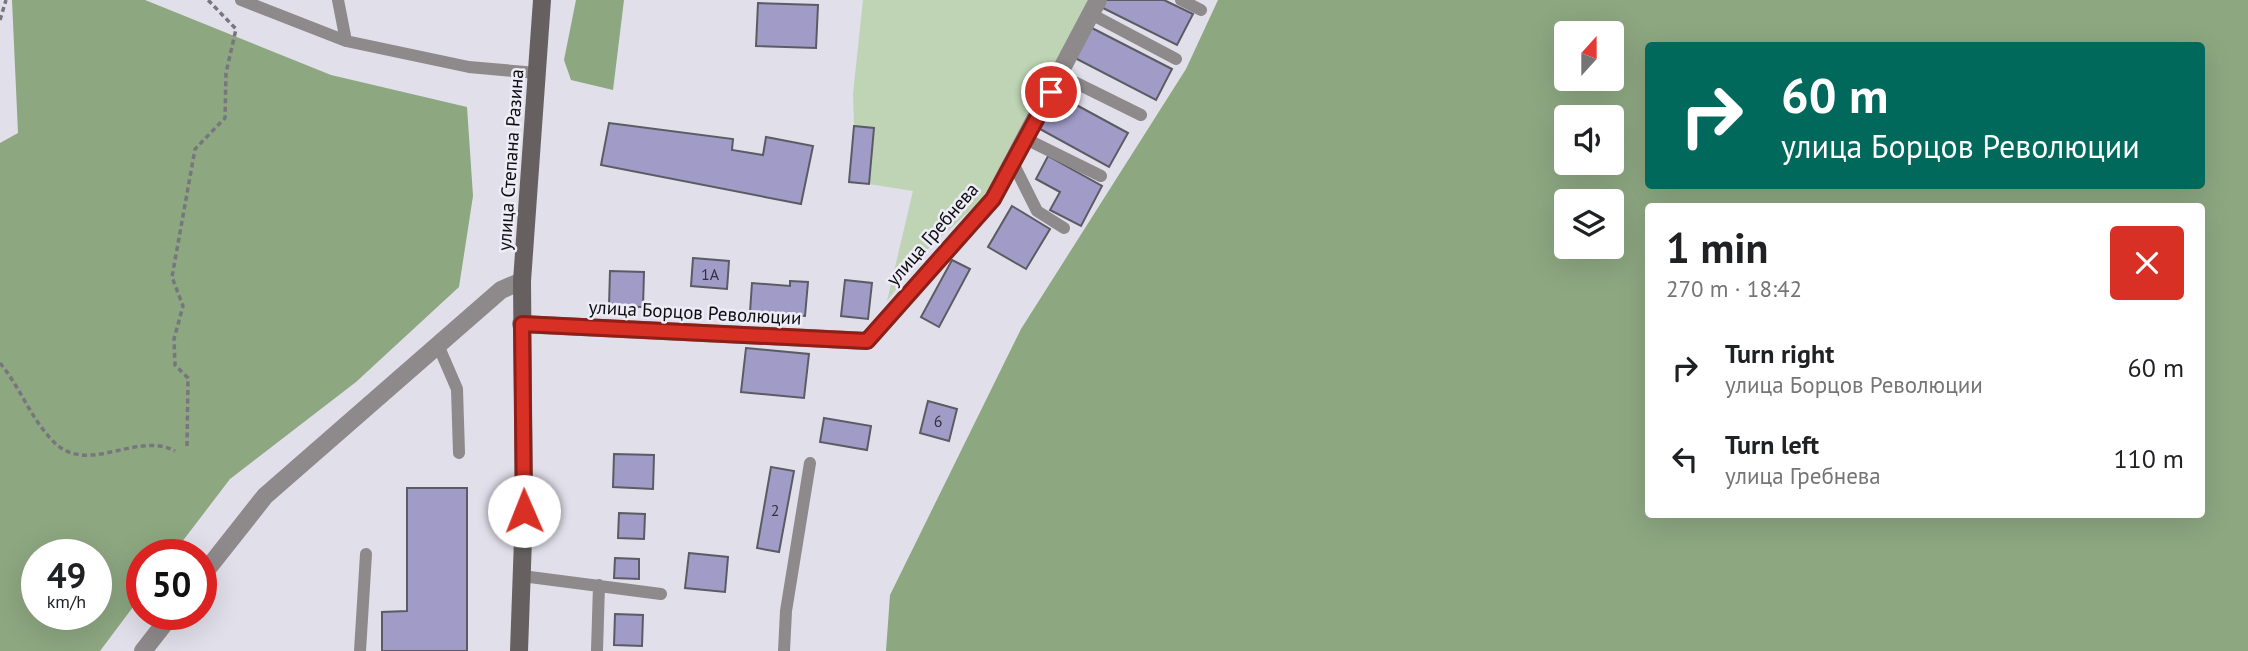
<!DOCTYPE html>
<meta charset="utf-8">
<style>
:root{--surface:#fff;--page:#f6f6f6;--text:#202124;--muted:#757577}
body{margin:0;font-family:"PT Sans",sans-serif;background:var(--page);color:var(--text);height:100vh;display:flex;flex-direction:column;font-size:26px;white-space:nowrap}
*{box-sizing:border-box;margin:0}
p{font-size:23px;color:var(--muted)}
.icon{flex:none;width:38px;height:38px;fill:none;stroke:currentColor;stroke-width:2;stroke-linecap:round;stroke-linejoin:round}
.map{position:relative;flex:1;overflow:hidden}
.sheet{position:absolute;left:1645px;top:203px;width:560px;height:315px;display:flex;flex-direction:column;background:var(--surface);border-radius:7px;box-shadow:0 7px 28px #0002}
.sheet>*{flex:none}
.guide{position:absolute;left:1645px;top:42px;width:560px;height:147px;border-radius:7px;box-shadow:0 7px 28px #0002;background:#00695c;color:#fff;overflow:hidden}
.needle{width:46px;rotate:21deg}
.tools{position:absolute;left:1554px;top:21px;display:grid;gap:14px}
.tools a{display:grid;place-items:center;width:70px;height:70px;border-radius:7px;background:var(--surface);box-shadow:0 7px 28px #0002;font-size:35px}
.speed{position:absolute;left:21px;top:539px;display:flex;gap:14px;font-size:35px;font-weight:700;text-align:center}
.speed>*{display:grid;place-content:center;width:91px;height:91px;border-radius:50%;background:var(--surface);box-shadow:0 7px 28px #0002;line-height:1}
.speed small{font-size:18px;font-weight:400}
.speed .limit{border:10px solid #d22;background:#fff;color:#111}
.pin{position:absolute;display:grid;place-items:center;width:60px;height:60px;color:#fff;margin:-30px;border:4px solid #fff;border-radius:50%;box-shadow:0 2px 7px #0007}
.me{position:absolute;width:77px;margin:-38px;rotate:359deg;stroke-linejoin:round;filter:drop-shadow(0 0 5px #0008)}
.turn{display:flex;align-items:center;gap:24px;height:147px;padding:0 21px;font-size:32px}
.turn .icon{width:91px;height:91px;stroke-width:2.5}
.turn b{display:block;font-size:49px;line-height:60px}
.round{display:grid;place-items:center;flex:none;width:74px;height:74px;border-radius:7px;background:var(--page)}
.overview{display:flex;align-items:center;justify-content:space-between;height:119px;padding:0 21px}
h1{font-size:42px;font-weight:600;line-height:52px}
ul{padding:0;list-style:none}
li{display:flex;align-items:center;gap:21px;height:91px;padding:0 21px}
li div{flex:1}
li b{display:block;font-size:26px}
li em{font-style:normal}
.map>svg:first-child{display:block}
.green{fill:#bed4b4}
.forest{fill:#8da781;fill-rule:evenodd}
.building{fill:#a09cc7;stroke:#5c5b64;stroke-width:2}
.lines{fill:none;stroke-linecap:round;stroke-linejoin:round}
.path{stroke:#77767d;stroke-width:3.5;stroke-dasharray:5 3.5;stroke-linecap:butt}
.service{stroke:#8e898a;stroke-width:12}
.minor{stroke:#8e898a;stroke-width:18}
.secondary{stroke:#676061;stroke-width:18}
.route-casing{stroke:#8d1f18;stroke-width:18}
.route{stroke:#d93025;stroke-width:12}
.labels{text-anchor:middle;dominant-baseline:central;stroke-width:5;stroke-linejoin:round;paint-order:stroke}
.number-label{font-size:16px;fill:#32313e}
.street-label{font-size:19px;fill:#0d0d10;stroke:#edecf7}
</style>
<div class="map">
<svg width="2248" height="651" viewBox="0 0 2248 651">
<rect width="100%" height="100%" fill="#e0dfea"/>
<path class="green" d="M863,0H1088L989,193L927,250L887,301L913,191L869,184L874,128L854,126L853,94Z"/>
<path class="forest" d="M12,0H145L331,75L467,107L473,196L459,287L356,382L230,479L172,555H142V595L100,651H0V143L18,133ZM37,555H96V614H37Z
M576,0H624L613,90L571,80L564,60Z
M1218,0H2248V651H886L890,595L1021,329L1186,69ZM1566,33H1612V79H1566ZM1648,46H2202V186H1648ZM1566,117H1612V163H1566ZM1566,201H1612V247H1566ZM1648,206H2202V514H1648Z"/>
<path class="building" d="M1105,0H1164L1193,14L1177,45L1101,7Z
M758,3L818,5L816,48L756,46Z
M1090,27L1172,69L1156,100L1075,58Z
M1058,95L1128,133L1109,167L1040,129Z
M609,123L733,139L732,150L763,155L766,137L813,146L801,204L601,165Z
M854,126L874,128L869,184L849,182Z
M1048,156L1102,186L1081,226L1050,210L1060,192L1036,179Z
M1012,206L1050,229L1026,269L988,247Z
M693,258L729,261L727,289L691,286Z
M952,260L970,269L939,327L921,317Z
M610,271L644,272L643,307L609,306Z
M845,280L872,283L868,319L841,316Z
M790,281L808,282L805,316L750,312L752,283L790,286Z
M746,348L809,354L804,398L741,392Z
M928,401L957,409L949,441L920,433Z
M824,418L871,426L867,450L820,442Z
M614,454L654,455L653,489L613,487Z
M771,467L794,471L779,552L757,548Z
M407,488H467V651H382V612L407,611Z
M619,513L645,514L644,539L618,538Z
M689,553L728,557L725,592L685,588Z
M615,558L639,559V579L614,578Z
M615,614L643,615L642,646L614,645Z"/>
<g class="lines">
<path class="path" d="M0,20L6,0
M0,363C20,387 30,417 52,440C86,478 136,430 175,451
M187,446L188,378L175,365L174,339L183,306L172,277L195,149L225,118L226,73L236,29L208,0"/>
<path class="service" d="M241,0L346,41L469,67L537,73
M338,0L346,41
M1181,0L1201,10
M1091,14L1176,59
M1060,75L1141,115
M1026,139L1101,176
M1013,163L1037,211L1064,228
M438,345L457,389L459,453
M522,576L661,594
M360,651L366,554
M597,651L599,585
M784,651L786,611L810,463"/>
<path class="minor" d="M521,324L867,341L993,199L1098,0
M201,577L265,496L501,290L522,281
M143,651L172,614"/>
<path class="secondary" d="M519,651L524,511L522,281L542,0"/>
</g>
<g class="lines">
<defs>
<path id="route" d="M524,511L522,324L867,341L993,199L1051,92"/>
</defs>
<use href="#route" class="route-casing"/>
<use href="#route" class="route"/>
</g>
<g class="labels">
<g class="number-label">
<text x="710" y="274">1А</text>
<text x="938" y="421">6</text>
<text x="775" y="510">2</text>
</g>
<g class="street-label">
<text transform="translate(510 160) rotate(-86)">улица Степана Разина</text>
<text transform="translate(932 234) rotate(-49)">улица Гребнева</text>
<text transform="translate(695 312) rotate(3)">улица Борцов Революции</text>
</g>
</g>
</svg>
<div class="tools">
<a><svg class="needle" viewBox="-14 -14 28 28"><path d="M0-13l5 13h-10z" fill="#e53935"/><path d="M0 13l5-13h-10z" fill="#757577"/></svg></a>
<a><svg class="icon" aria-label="sound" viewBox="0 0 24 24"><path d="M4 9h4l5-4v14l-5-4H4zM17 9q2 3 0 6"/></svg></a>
<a><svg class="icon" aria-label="layers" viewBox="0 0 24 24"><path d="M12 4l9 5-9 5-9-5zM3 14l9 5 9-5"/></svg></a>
</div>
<div class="speed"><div>49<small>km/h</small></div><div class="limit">50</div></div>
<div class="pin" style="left:1051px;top:92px;background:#d93025"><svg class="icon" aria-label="arrive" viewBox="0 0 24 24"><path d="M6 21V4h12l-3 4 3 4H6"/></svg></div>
<svg class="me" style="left:524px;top:511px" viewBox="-20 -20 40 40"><circle r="19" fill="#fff"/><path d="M0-13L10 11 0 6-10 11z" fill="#d93025"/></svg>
<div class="guide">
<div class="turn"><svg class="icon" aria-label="right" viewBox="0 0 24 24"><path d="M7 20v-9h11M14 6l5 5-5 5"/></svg><div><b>60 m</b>улица Борцов Революции</div></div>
</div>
<section class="sheet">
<div class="overview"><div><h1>1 min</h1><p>270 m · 18:42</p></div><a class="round" style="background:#d93025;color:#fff"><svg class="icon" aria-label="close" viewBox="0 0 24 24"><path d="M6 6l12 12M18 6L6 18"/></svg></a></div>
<ul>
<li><svg class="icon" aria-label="right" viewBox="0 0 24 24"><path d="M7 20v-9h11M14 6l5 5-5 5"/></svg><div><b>Turn right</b><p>улица Борцов Революции</p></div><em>60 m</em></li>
<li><svg class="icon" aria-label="left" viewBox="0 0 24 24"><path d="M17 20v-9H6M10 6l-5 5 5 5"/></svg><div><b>Turn left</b><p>улица Гребнева</p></div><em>110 m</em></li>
</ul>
</section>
</div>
